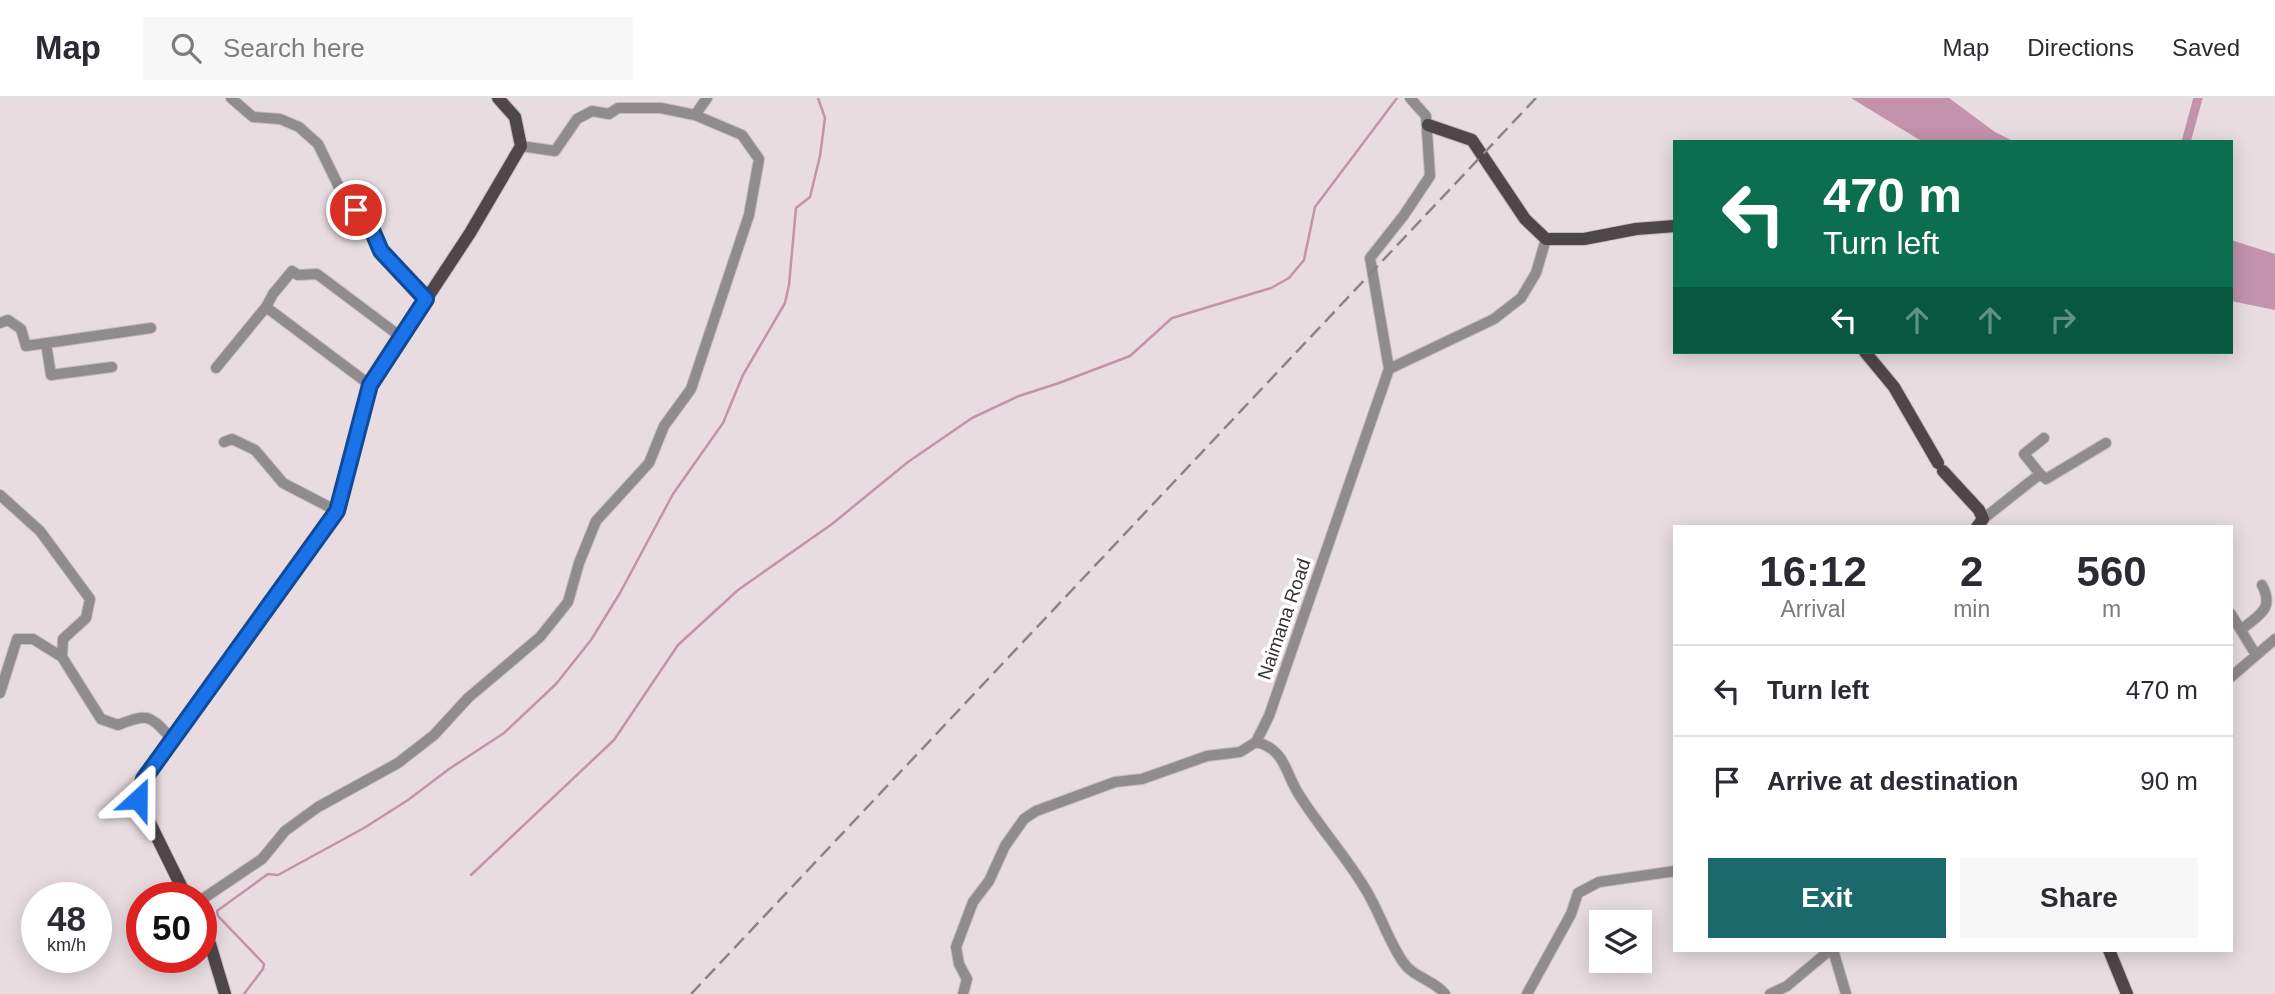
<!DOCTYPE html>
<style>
:root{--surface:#fff;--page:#f7f7f7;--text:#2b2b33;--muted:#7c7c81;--line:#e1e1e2;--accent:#1c696b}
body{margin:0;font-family:Arial,sans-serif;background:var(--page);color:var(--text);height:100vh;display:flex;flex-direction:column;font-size:26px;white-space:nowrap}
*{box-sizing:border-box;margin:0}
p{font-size:23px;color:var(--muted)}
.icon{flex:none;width:38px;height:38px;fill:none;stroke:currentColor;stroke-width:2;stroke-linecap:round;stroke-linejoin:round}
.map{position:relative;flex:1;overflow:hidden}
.sheet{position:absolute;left:1673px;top:427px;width:560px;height:427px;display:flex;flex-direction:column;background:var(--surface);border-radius:0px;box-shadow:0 4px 18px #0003}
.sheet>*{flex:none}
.banner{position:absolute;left:1673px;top:42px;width:560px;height:214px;border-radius:0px;box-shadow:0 4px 18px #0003;background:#0b6e4f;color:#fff;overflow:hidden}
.buttons{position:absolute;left:1589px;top:812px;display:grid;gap:14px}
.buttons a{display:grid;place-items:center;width:63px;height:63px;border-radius:0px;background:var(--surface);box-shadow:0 4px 18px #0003;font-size:35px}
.speed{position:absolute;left:21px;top:784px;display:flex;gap:14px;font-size:35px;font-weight:700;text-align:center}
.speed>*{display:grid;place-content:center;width:91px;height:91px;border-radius:50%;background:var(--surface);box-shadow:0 4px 18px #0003;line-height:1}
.speed small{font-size:18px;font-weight:400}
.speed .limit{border:10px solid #d22;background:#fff;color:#111}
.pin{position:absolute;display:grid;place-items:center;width:60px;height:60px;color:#fff;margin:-30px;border:4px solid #fff;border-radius:50%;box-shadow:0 2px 7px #0007}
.me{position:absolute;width:77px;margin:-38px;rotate:24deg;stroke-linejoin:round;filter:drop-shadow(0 0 5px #0008)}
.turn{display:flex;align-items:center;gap:24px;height:147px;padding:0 35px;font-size:32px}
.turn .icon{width:91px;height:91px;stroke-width:2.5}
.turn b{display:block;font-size:49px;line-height:60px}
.lanes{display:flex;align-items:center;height:66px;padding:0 35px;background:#0003;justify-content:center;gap:35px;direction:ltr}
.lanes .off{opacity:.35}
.eta{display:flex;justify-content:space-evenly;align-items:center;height:119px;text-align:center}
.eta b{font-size:42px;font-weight:800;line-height:49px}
.action{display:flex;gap:14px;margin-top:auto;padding:14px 35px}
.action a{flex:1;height:80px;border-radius:0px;background:var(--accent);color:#fff;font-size:28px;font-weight:800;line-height:80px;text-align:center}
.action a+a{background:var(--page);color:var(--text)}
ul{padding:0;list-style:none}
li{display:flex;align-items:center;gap:21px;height:91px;padding:0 35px;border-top:2px solid var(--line)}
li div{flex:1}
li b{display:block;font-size:26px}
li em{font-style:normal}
header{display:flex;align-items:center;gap:42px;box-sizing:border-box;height:98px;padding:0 35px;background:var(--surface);border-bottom:2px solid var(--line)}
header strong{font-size:33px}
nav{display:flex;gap:38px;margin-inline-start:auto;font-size:24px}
.search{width:490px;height:63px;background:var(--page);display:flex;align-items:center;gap:18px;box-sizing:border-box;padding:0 24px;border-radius:0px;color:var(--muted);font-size:26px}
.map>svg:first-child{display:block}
.water{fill:#c293ab}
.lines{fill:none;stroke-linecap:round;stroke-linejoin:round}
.stream{stroke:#c293ab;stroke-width:2.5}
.canal{stroke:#c293ab;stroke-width:9}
.minor-casing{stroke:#c5babe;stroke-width:12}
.major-casing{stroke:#c5babe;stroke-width:14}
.minor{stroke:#908b8d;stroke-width:10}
.major{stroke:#4f464a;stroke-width:12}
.rail{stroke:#8b8386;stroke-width:2.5;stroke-dasharray:14 7;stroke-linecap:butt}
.route-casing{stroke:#114b97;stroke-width:18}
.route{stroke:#1a73e8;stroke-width:12}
.labels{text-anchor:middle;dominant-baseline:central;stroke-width:7;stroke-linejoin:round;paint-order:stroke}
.street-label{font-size:19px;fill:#373234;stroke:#fff}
</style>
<header>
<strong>Map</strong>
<div class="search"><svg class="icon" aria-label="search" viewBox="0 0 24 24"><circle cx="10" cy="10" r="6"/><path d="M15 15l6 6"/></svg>Search here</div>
<nav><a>Map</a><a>Directions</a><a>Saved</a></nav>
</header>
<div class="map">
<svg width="2275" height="896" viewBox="0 0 2275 896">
<rect width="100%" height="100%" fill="#e8dce1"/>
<path class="water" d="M1851,0H1949L1995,34L2015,44H1923Z
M2231,142L2275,156V212L2231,203Z"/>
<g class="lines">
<path class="stream" d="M471,777L614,642L678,547L738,492L832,426L908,364L972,320L1019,298L1059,285L1130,258L1172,220L1271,190L1289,180L1304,162L1315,109L1397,0
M244,896L263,871L264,866L218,818L217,813L268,776L278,777L364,730L408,702L449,671L504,635L556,586L591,542L620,495L673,396L723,325L743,277L785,205L789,187L796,110L810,99L820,58L825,20L818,0"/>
<path class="canal" d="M2186,44L2198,0"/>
<defs>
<path id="minor" d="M231,0L253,19L280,21L299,29L318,46L340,91L372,132L381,153L426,201
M695,17L707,0
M266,209L370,287
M0,225L8,222L21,231L26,248L151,230
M46,245L51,277L112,269
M216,270L266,209L273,196L292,173L298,177L317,176L401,239
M1389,271L1494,221L1521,200L1536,175L1546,141
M224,344L232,341L255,352L283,385L337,413
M2040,376L2046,381L2106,345
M0,397L40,433L90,501L86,520L63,541L62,559L101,621L118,627C150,614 150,618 172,641
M1983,421L2040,376L2024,356L2044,340
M2231,516L2256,557
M2241,532C2258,517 2275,512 2262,487
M2231,579L2275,541
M0,595L17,541H33L62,559
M1256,644C1285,651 1285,674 1298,695C1319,729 1346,758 1366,792C1380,815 1388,842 1403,864C1414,880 1434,882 1445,896
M201,802L262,761L285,733L318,709L398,665L434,637L468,600L540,539L568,504L579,465L596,423L649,365L664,328L691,291L749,117L759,61L742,37L695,17L661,10H618L609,16L592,13L577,21L555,53L521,48
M1833,852L1846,896
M963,896L967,881L959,866L956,849L973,804L989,783L1005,748L1024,721L1036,713L1115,684L1142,681L1207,658L1240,654L1256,644L1269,618L1389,271L1370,160L1404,117L1430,78L1426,18L1410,0
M1527,896L1571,816L1578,795L1599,784L1675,773
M1770,896L1787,888L1830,852"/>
<path id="major" d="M1428,27L1472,42L1525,121L1546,141H1584L1636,131L1675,128
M1865,254L1894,289L1938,365
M1943,373L1979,412L1983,421L1977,429
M187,800L138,701L144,681L337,413L370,287L470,135L521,48L515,19L498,0
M201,828L210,846L225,896
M2109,852L2127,896"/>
</defs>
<use href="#minor" class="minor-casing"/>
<use href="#major" class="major-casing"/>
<use href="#minor" class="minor"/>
<use href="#major" class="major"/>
<path class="rail" d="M691,896L1536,0"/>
</g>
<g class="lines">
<defs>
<path id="route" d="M138,701L144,681L337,413L370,287L426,201L381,153L372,132L356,112"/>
</defs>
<use href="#route" class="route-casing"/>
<use href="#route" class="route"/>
</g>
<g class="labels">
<g class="street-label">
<text transform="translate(1284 521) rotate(-71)">Naimana Road</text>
</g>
</g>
</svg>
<div class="buttons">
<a><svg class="icon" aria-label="layers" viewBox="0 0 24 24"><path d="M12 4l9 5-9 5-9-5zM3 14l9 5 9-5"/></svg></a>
</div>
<div class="speed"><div>48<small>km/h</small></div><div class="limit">50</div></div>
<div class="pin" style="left:356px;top:112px;background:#d93025"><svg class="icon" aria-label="arrive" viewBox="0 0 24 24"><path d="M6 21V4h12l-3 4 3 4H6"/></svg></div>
<svg class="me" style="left:138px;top:701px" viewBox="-20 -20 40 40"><path d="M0-17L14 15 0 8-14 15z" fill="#1a73e8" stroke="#fff" stroke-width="4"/></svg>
<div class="banner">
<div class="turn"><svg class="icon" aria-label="left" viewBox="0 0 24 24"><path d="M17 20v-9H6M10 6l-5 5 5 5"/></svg><div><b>470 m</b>Turn left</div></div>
<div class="lanes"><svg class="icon" aria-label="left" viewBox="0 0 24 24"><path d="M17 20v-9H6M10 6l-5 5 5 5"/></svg><svg class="icon off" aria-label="ahead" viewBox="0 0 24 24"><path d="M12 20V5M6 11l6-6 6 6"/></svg><svg class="icon off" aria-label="ahead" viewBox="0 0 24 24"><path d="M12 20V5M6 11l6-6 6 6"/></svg><svg class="icon off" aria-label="right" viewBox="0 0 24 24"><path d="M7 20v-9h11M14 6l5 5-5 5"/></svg></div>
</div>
<section class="sheet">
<div class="eta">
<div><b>16:12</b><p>Arrival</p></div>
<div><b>2</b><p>min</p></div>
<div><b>560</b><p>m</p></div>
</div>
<ul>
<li><svg class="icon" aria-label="left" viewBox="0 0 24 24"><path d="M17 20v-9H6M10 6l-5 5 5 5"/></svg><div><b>Turn left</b></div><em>470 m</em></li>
<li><svg class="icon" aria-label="arrive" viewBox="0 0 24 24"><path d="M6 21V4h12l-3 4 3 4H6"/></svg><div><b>Arrive at destination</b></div><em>90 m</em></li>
</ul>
<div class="action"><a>Exit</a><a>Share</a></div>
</section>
</div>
